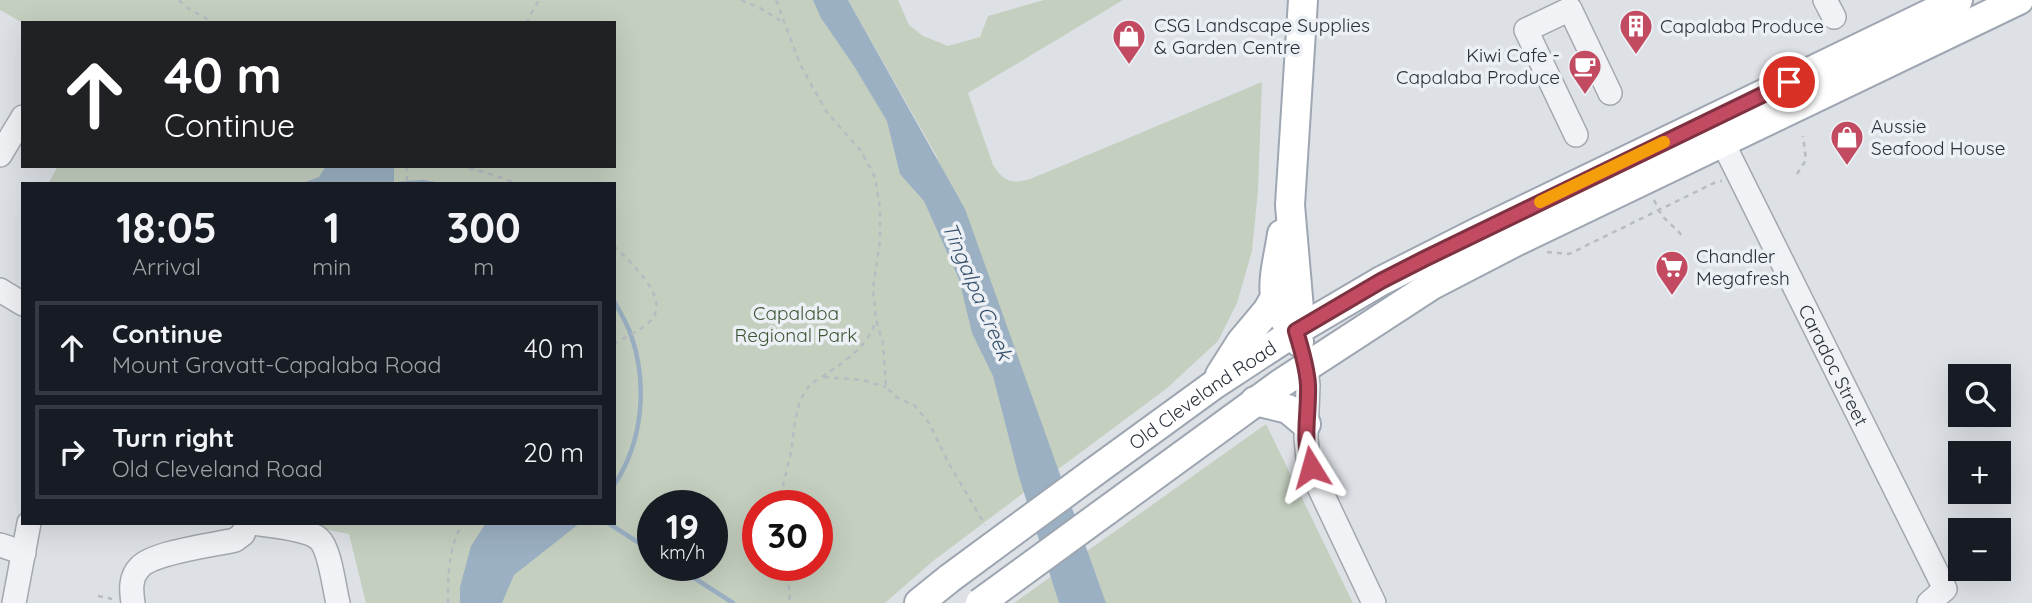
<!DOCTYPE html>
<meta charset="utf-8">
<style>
:root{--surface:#171b24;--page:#242831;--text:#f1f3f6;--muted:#9ea1a6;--line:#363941}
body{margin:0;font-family:Quicksand,sans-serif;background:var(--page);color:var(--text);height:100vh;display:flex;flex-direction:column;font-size:26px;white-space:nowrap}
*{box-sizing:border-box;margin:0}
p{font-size:23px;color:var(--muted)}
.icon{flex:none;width:38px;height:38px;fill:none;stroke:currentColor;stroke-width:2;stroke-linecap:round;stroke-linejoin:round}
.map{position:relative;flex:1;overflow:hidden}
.drawer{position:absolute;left:21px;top:182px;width:595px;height:343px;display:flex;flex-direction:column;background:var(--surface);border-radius:0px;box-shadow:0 7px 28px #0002}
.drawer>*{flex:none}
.guide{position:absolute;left:21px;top:21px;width:595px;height:147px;border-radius:0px;box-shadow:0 7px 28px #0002;background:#202124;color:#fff;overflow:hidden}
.controls{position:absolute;left:1948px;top:364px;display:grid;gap:14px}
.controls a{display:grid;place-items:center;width:63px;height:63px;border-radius:0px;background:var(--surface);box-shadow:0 7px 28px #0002;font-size:35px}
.speed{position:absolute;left:637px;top:490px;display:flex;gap:14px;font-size:35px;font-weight:700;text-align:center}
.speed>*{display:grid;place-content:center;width:91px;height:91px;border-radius:50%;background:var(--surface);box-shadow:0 7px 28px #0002;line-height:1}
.speed small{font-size:18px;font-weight:400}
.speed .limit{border:10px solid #d22;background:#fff;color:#111}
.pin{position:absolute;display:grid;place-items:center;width:60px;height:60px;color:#fff;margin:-30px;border:4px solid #fff;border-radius:50%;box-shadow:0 2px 7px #0007}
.me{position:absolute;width:77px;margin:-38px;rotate:352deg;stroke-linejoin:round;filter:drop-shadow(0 0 5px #0008)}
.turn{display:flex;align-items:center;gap:24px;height:147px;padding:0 28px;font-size:32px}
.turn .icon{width:91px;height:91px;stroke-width:2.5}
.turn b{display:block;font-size:49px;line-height:60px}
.eta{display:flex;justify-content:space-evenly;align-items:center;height:119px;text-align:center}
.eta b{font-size:42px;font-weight:700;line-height:49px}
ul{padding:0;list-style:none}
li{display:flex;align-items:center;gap:21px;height:94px;margin:0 14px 10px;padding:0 14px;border:4px solid var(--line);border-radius:0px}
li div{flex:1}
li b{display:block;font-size:26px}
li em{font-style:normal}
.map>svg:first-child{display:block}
.green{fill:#c4cfbf;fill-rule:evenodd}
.water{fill:#9bb0c3}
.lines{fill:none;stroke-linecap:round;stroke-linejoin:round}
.stream{stroke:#9bb0c3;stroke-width:4.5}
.minor-casing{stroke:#a3a8af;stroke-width:26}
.major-casing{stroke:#9ea6b1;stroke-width:32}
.path{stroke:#b8bcc1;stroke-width:2.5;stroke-dasharray:5 5;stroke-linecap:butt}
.minor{stroke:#f0f2f5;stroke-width:23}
.major{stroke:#fff;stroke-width:28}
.major-bridge-casing{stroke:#9ea6b1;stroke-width:32;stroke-linecap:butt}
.major-bridge{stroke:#fff;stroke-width:28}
.route-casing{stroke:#7e3140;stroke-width:18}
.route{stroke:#c24b62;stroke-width:12}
.slow{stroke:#f59e0b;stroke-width:12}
.labels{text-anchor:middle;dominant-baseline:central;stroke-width:7;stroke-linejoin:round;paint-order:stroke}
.poi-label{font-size:19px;fill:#28303b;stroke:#ecf0f4;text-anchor:start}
.park-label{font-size:19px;fill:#3e5637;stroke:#ecf0f4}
.street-label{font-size:19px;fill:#28303b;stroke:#ecf0f4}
.water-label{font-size:21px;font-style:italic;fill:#36506c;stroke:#ecf0f4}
</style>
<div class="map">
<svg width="2032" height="603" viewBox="0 0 2032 603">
<rect width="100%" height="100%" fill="#dde1e6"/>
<path class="green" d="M0,0H826L919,150L1042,479L933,561L885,603H366L349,534L292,523H614V184H48L58,166H614V23H23L0,10ZM653,506H712V565H653ZM758,506H817V565H758Z
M848,0H898L909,25L923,36L948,46L980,37L988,16L1044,0H1123L968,93L993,165C1010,193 1028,179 1052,170L1262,82L1258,190L1252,251L1237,303L1218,341L1166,389L1057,470L1021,369L936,155Z
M1266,424L1353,603H1014Z"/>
<path class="water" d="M813,0H848L965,209L1106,603H1059L1019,477L993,376L972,333L959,279L924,201L900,174L887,121L854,66L821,18Z
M326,166H394V184H300L319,177Z
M486,523H580L514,575L502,603H460V587L471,546Z"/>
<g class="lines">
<path class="stream" d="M398,184L422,182L434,184
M614,301C620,312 627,323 631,335C648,384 643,442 614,485
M608,523L653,552
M674,565L733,603"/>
<defs>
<g id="minor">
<path d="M1825,0L1834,17"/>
<path d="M1576,135L1526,30L1570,9L1610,93"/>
<path id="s1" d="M1723,143L1945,589L1929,603"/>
<path d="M0,155L23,117"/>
<path d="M0,290L23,304"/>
<path d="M1306,367L1308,385L1306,438L1308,459L1318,485L1374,603"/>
<path d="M254,523C270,526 307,528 319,539C330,549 334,587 338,603"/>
<path d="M0,545L24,553"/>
<path d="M14,603L29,523"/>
<path d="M133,603C131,590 130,577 140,567C154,552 214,545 235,540L243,534L247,523"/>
</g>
<g id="major">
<path d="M1282,234C1277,270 1262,305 1296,331"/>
<path d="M1299,342L1296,331L1299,309L1290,205L1303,0"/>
<path d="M1220,375L1241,342L1267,311L1274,299"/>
<path d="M1255,401L1288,409L1306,424"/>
<path id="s2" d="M1094,472L1215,384L1296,331L1381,281L1478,232L1958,0"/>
<path d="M1106,511L1280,384L1432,285L1517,241L2019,0"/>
<path d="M919,603L950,578"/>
</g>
</defs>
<use href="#minor" class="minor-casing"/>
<use href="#major" class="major-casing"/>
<path class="path" d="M179,0L186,7L214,23
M741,0L760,8L784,23
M776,0L800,64L826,111L861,151L875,177L880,208V241L873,288L876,320L883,343L886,387L896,397L915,406L929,423L947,460L985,525
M526,23L539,0
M407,166V184
M459,166L484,172L519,184
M1797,174L1806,160L1803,136
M1654,200L1662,216L1680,233L1683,239
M614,246C630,262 675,301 648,323C638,332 625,337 614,344
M1547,252L1569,254L1716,182L1722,181
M824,377L862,380L886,387
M781,506C781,487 787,470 791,452C795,430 794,401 811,384C816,380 824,376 829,372C849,359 869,344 876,320
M787,565L790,603
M98,596L112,599
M448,603C448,576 448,547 463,523"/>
<use href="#minor" class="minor"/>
<use href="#major" class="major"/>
<defs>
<path id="major-bridge" d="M950,578L1094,472
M980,603L1106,511"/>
</defs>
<use href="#major-bridge" class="major-bridge-casing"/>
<use href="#major-bridge" class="major-bridge"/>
</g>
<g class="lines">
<defs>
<path id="route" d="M1311,467C1302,440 1309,413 1308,385C1307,366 1301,349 1296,331L1381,281L1426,258L1789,82"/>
</defs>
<use href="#route" class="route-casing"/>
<use href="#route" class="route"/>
<path class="slow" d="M1540,202L1664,142"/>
</g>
<defs>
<symbol id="building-pin" viewBox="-11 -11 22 30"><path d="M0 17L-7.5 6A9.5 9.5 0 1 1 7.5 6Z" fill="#c24b62" stroke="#ecf0f4"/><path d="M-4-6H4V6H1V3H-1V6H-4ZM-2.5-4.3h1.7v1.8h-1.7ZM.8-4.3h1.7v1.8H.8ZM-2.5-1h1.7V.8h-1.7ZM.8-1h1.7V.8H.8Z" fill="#fff"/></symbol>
<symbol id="shop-pin" viewBox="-11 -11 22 30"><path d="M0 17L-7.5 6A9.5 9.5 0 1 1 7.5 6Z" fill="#c24b62" stroke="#ecf0f4"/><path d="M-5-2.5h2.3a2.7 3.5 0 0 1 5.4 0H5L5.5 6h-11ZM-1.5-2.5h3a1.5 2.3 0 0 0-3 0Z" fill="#fff"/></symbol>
<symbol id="cafe-pin" viewBox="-11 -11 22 30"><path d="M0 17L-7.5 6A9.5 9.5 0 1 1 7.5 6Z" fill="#c24b62" stroke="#ecf0f4"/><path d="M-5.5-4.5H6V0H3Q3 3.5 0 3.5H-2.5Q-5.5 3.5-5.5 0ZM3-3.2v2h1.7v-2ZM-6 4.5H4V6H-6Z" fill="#fff"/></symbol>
<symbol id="supermarket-pin" viewBox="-11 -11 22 30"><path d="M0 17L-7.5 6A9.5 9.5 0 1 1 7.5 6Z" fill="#c24b62" stroke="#ecf0f4"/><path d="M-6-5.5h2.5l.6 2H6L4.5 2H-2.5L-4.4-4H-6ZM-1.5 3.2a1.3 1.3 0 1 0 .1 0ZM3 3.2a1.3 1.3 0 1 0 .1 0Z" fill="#fff"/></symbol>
</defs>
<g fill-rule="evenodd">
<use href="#building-pin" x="1617" y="7" width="38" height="52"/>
<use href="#shop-pin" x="1110" y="17" width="38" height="52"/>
<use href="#cafe-pin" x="1566" y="47" width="38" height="52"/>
<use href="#shop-pin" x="1828" y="118" width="38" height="52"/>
<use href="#supermarket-pin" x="1653" y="248" width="38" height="52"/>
</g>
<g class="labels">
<g class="poi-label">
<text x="1154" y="25">CSG Landscape Supplies<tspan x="1154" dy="22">&amp; Garden Centre</tspan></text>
<text x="1660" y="26">Capalaba Produce</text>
<text x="1560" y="55" text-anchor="end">Kiwi Cafe -<tspan x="1560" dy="22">Capalaba Produce</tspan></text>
<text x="1871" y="126">Aussie<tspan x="1871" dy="22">Seafood House</tspan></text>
<text x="1696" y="256">Chandler<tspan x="1696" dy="22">Megafresh</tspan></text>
</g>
<g class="park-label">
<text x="796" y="313">Capalaba<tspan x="796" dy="22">Regional Park</tspan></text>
</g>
<g class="street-label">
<text stroke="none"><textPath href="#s1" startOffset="248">Caradoc Street</textPath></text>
<text stroke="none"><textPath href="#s2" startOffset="133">Old Cleveland Road</textPath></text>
</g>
<g class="water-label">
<text transform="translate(978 291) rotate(67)">Tingalpa Creek</text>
</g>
</g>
</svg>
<div class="controls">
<a><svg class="icon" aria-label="search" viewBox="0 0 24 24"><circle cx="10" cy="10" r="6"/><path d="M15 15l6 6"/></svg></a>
<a>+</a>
<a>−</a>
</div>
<div class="speed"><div>19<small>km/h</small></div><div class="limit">30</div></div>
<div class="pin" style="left:1789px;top:82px;background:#d93025"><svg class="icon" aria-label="arrive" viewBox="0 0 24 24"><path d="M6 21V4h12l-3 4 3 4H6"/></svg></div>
<svg class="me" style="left:1311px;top:467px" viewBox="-20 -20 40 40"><path d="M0-17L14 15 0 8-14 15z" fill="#c24b62" stroke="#fff" stroke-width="4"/></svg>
<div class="guide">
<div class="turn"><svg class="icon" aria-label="ahead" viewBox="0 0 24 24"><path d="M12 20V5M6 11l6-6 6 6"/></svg><div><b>40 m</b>Continue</div></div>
</div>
<section class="drawer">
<div class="eta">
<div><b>18:05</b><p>Arrival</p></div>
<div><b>1</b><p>min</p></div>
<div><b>300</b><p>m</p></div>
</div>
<ul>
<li><svg class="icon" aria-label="ahead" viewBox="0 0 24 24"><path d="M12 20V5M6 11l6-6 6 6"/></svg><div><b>Continue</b><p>Mount Gravatt-Capalaba Road</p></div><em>40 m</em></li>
<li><svg class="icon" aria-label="right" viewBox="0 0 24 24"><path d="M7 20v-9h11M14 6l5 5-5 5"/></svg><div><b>Turn right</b><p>Old Cleveland Road</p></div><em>20 m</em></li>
</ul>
</section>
</div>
